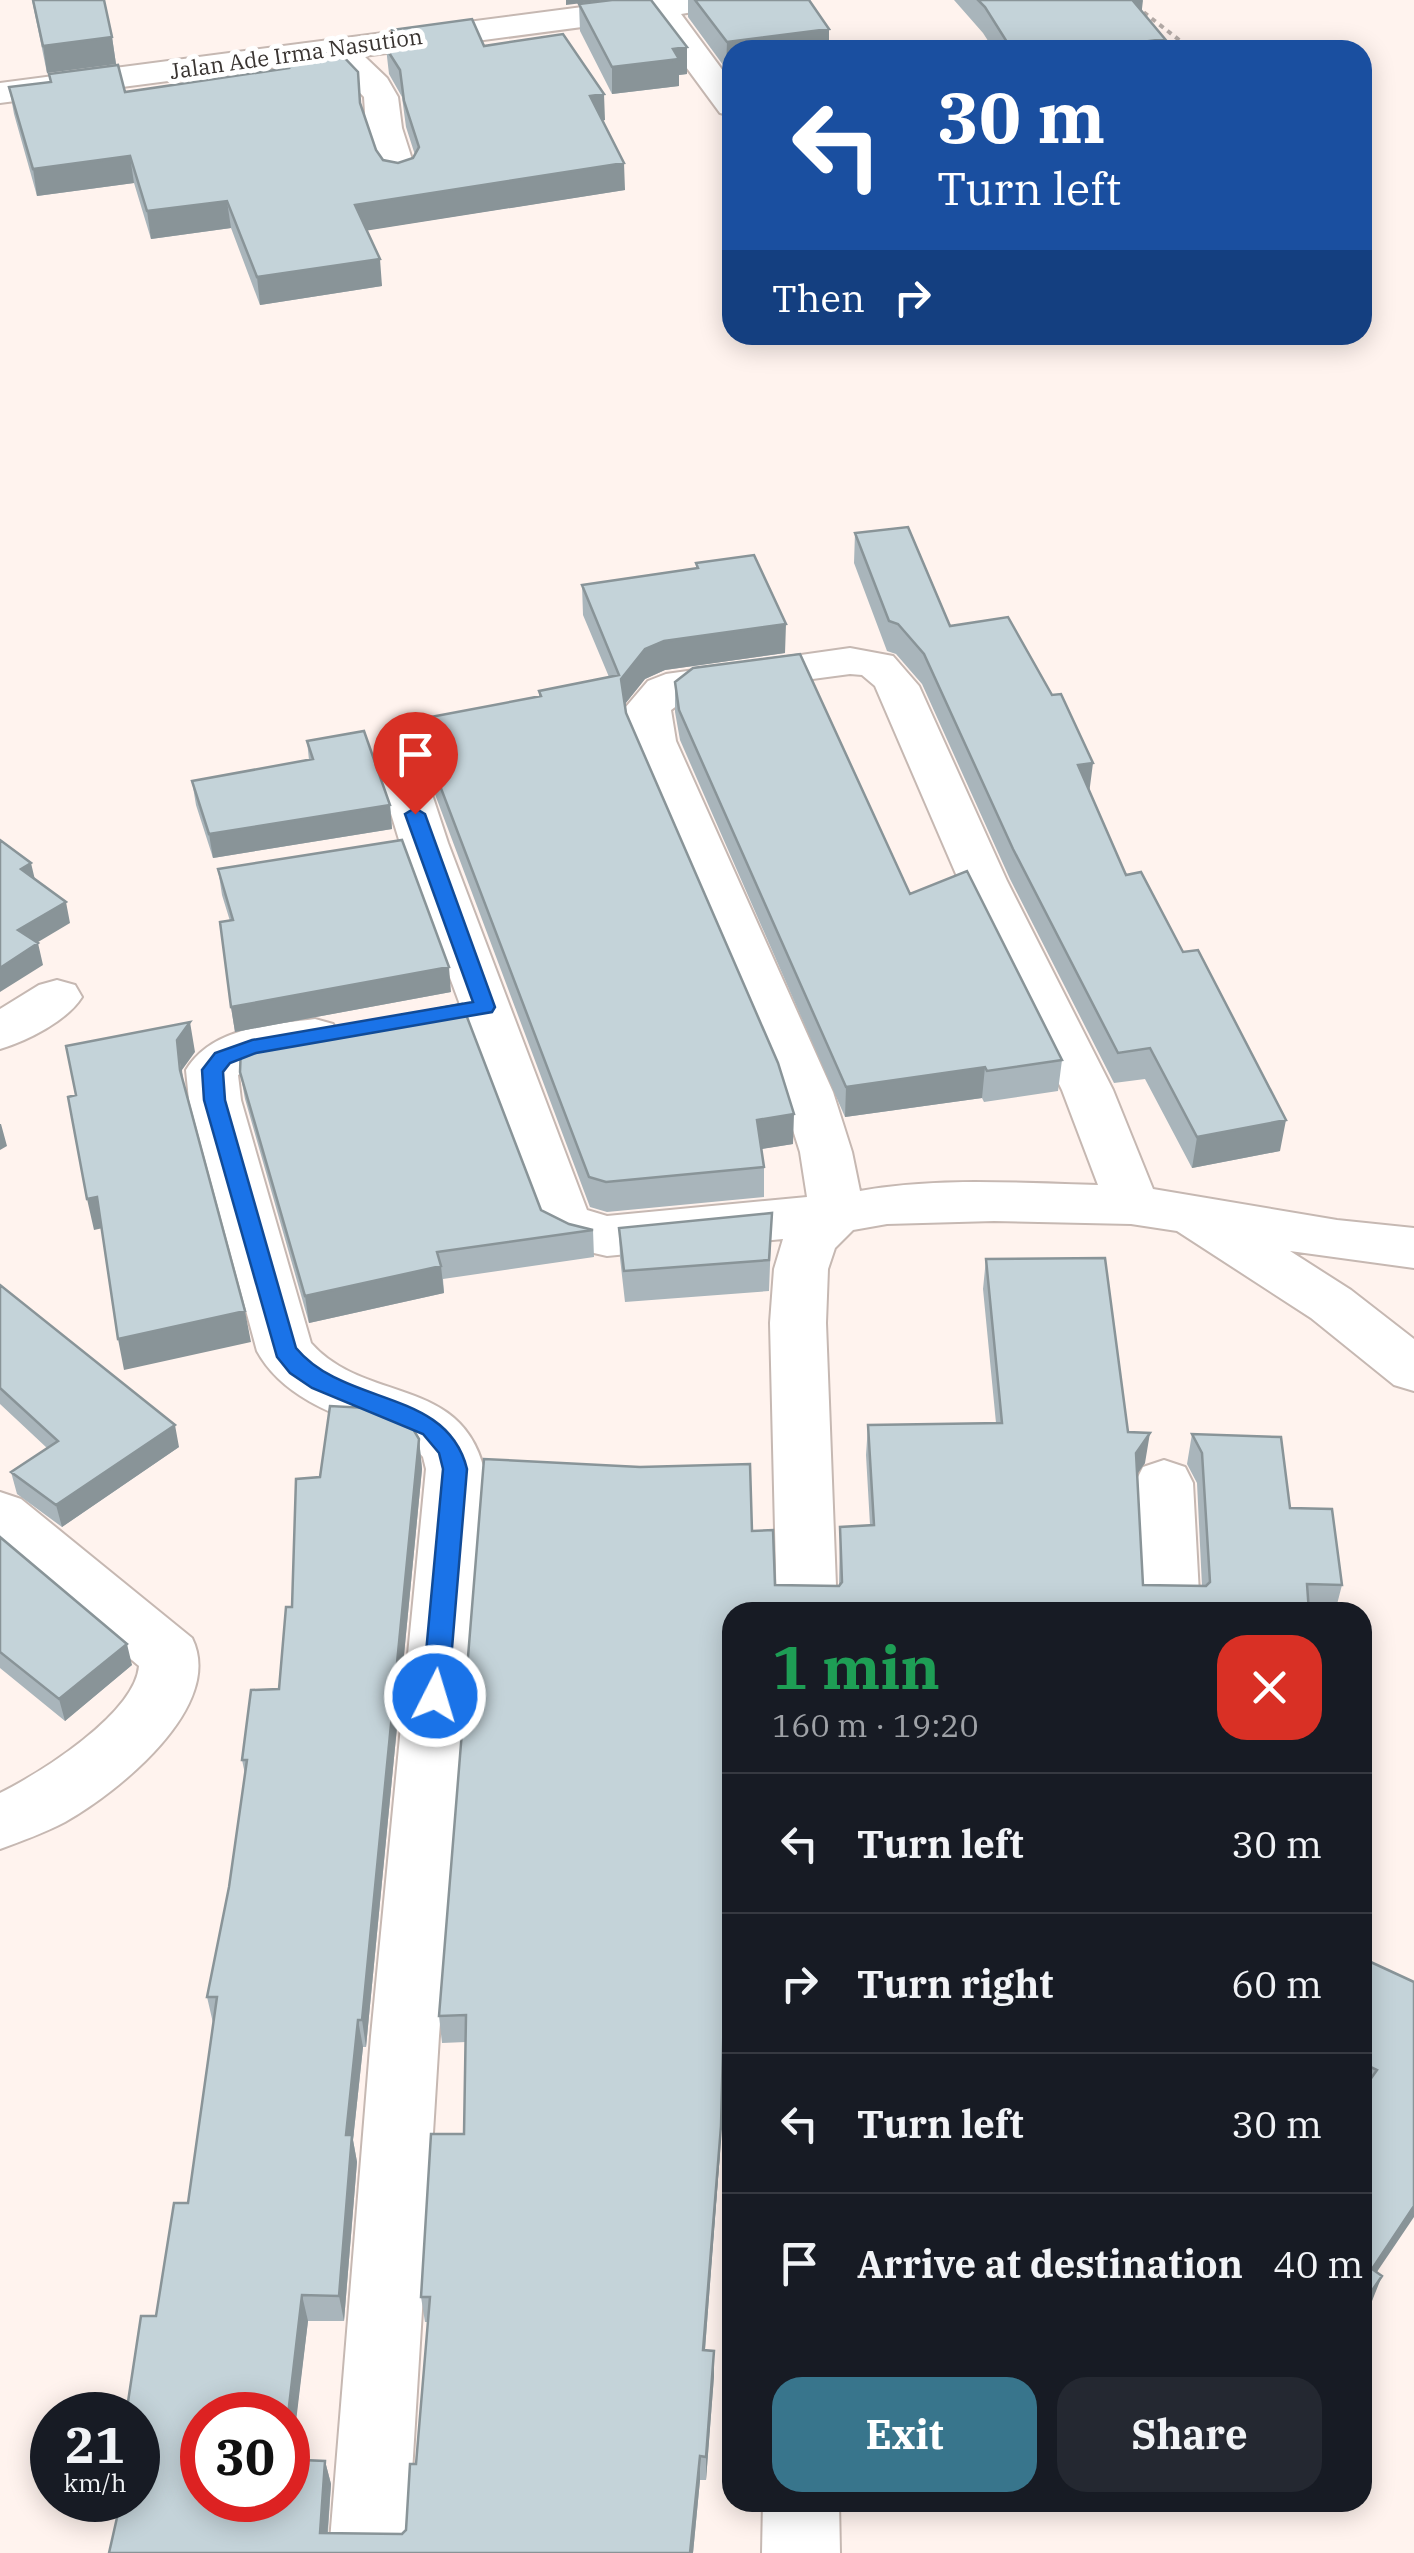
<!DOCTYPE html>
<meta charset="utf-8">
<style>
:root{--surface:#171b24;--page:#242831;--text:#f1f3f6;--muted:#9ea1a6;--line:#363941;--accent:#38758c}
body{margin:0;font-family:"IBM Plex Serif",serif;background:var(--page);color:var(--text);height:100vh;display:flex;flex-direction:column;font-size:38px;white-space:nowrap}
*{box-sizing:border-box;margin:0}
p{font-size:32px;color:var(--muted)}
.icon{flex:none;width:55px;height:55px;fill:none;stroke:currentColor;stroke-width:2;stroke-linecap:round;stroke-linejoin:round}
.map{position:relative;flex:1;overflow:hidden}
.sheet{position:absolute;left:722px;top:1602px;width:650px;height:910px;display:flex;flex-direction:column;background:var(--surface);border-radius:30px;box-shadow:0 5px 25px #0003}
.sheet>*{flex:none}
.banner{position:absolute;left:722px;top:40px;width:650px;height:305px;border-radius:30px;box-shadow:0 5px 25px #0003;background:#1a4fa0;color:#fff;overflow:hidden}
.speed{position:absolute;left:30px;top:2392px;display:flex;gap:20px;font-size:50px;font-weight:700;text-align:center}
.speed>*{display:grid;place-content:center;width:130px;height:130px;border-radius:50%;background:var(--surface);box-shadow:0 5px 25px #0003;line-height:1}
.speed small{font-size:25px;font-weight:400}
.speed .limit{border:15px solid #d22;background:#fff;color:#111}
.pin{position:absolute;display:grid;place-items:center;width:85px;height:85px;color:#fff;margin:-102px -42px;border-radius:50% 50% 50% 0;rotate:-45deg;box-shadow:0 0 10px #0007}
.pin .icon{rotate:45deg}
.me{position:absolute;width:110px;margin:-55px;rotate:5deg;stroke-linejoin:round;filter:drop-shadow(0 0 8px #0008)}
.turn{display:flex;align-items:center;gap:35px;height:210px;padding:0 50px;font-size:45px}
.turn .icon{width:130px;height:130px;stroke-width:2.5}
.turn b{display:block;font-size:70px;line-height:85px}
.then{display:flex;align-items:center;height:95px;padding:0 50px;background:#0003;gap:20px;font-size:38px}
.round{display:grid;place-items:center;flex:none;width:105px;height:105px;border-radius:30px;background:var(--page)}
.summary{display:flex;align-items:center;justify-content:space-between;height:170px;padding:0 50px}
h1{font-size:60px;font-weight:700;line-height:75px;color:#1e9e55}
.cta{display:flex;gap:20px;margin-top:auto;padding:20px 50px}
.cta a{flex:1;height:115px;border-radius:30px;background:var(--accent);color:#fff;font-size:40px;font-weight:700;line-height:115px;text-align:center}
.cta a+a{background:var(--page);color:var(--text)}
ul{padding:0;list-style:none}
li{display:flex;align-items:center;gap:30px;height:140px;padding:0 50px;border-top:2px solid var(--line)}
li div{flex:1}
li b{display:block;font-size:38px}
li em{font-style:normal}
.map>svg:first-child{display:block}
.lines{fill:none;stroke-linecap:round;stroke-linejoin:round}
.street-casing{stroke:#c6b8b2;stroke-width:4}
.path{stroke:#b3aaa6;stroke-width:4;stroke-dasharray:5 5;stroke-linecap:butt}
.street{fill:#fff;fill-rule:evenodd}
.wall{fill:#a9b5bb}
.shaded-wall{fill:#899498}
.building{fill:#c4d3d9;stroke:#899498;stroke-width:2.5}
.route{fill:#1a73e8;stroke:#114b97;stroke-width:2.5}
.labels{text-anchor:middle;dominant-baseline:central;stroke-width:10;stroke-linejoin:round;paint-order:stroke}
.far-street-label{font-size:22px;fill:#393431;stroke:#fff}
</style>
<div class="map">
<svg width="1414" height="2553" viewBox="0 0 1414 2553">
<rect width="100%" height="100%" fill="#fff3ee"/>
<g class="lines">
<defs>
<path id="street" d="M636,0H728L724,7L681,14L732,83V116L720,113L650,18L364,56L387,78L398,97L402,128L417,175L412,183L399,186L386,183L381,175L366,128L364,97L329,60L0,103V83Z
M850,648L893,656L919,686L1007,881L1113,1090L1153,1189L1337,1220L1414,1228V1268L1290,1251L1351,1290L1414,1339V1391L1394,1385L1311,1318L1177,1231L1131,1224L994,1221L887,1224L853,1230L835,1248L828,1269L826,1323L837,1612H777L770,1323L774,1269L783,1239L607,1256L572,1248L546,1236L400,843L374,758L381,748L397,744L413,748L420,758L448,843L587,1210L607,1216L807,1197L800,1152L781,1092L630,741L625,708L648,681L666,674ZM850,674L862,675L875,686L959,881L1062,1090L1098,1185C1019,1183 937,1177 860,1191L852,1152L833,1092L676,741L671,710L692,695Z
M57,980L75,985L82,997C67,1021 27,1041 0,1049V1009L39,985Z
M315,1019L333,1024L340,1036L333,1048L263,1061L238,1075L241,1100L311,1343C365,1404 460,1375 484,1469L439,2036L407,2553H329L371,2036L426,1469L423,1457L412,1444C357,1421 287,1406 257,1351L189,1100L186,1070C212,1027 270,1025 315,1019Z
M1164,1460L1185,1467L1193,1483L1200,1612H1140L1135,1483L1143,1467Z
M0,1492L21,1499L192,1638C226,1706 118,1792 65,1822C44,1833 22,1841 0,1849V1793C40,1773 135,1714 139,1666L0,1549Z
M763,2502H839L840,2553H762Z"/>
</defs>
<use href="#street" class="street-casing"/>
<path class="path" d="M1128,0L1192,50"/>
<use href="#street" class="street"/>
</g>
<path class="wall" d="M32,0H104L112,37L116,64L47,73Z
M688,0H809L726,69L688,17Z
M954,0H1142V11L1165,39L1164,50H994L983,33Z
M579,4L687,47V74L679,75V86L612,94L580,31Z
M392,30L484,46L605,120L602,121L625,190L367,230L382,286L260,305L231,228L151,239L134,183L37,196L14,114L9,87L125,92L286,68L285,57L361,105L376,150L383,160L398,163L413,158L415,155L406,127L402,97L389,74L386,48H393Z
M855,533L950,626L1090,792L1126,875L1280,1151L1192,1168L1145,1079L1114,1083L1010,879L922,684L896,654L887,651L854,563Z
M696,563L785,653L665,670L645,679L625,704L626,713L793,1144L761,1149L764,1167V1197L607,1212L590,1207L418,749L415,720L539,697V691L609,677L583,615L582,585L696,568Z
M675,682L910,894L1062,1060L1058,1091L984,1102L982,1098L845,1117L680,740L675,712Z
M307,741L390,805L392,829L213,858L196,805L192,781L309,760Z
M218,869L451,992L235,1032L231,1007L230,921L222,895Z
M240,1072L569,1224L593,1230L594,1257L443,1279L444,1293L309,1323L245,1099Z
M772,1213L769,1291L625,1302L620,1258L619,1228Z
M986,1259L1128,1432L1145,1463L1137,1474L1143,1585L1202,1586L1197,1483L1187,1464L1192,1434L1290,1508L1342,1585L1335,1612H732V1941L729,2036H723L720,2153L705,2350L714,2351V2376L706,2480H700L693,2553H109L138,2500L156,2316L188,2203L213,2023L207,1997L229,1887L245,1774L242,1760L279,1689L292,1607L320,1477L419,1439L422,1469L366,2047H363L353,2140L357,2162L344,2321H308L292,2449L305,2450L307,2460L325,2461L331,2484L328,2533L402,2534L406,2530L416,2464L428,2322H425L421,2297L464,2134L466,2042L442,2043L439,2016L752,1531L775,1585L839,1586L840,1527L870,1525L866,1455L868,1425L996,1423L983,1289Z
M0,1285L179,1447L62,1527L17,1494L11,1472L47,1448L0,1404Z
M0,1537L132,1665L65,1721L0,1668Z
M1362,1958L1414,1982L1377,2273L1372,2301L1362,2316Z"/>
<path class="shaded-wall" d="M566,0H607L566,5Z
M1143,0L1140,26L1134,2Z
M829,29V50H732V68L726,69L727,42Z
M112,37L116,64L47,73L43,46Z
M1165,39L1164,50H1079Z
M687,47V74L679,75V86L612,94V67L673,49Z
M604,94L605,120L590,123V96Z
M130,156L134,183L37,196L33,169Z
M624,163L625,190L358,232L355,205Z
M227,201L231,228L151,239L147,211Z
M380,259L382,286L260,305L257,277Z
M786,624L785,653L665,670L645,679L621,709V679L645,649L664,641Z
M1093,763L1089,794L1078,765Z
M390,805L392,829L213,858L209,834Z
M31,863L36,884L21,869Z
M66,902L70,923L23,951L18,930Z
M38,943L43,965L0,992V968Z
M449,967L451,992L235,1032L231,1007Z
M190,1022L195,1052L182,1070L185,1101L177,1040Z
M985,1067L982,1098L845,1117L846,1087Z
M794,1114L793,1144L756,1150L757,1120Z
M1286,1120L1280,1151L1192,1168L1197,1137Z
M0,1124H1L7,1146L0,1150Z
M97,1197L103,1228L94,1230L87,1199Z
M441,1266L444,1293L309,1323L305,1296Z
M245,1311L251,1342L124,1370L118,1339Z
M175,1425L179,1447L62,1527L56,1505Z
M1150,1433L1145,1463L1131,1483L1136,1453Z
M419,1439L422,1469L366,2047L362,2020Z
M127,1644L132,1665L65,1721L59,1699Z
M724,2008L720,2153L703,2375V2350Z
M358,2020L363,2047L353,2140L357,2162L344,2321L339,2296L346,2135Z
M1414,2206V2217L1362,2294L1372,2269Z
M1382,2276L1372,2301L1362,2316V2305Z
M302,2295L308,2321L290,2472L288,2464V2415Z
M714,2351V2376L706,2480V2457Z
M700,2456V2480L693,2553H690Z
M325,2461L331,2484L326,2553L320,2533Z"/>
<path class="building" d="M33,0H104L112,37L43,46Z
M612,0H651L687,47L673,49L679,59L612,67L579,4Z
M695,0H809L829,29L727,42Z
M978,0H1142L1134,2L1165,39L1079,50H1012L985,7Z
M472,19L484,46L563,34L604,94L590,96L624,163L355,205L380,259L257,277L227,201L147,211L130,156L33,169L9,87L51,82L49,74L118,65L125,92L289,68L285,57L339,52L358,72L360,103L376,150L383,160L398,163L413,158L419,147L404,101L400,70L386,48L399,47L392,30Z
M908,527L950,626L1008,617L1052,695L1061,694L1093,763L1078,765L1126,875L1141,872L1183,952L1198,950L1286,1120L1197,1137L1150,1048L1118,1053L1013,849L924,654L898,624L889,621L855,533Z
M754,555L786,624L664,641L645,649L621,679L626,713L778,1063L794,1114L757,1120L764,1167L606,1182L589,1177L415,720L541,696L539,691L619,675L582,585L698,568L696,563Z
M800,654L910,894L967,871L1062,1060L987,1071L985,1067L846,1087L679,710L675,682L693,668Z
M364,731L390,805L209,834L192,781L313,759L307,741Z
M0,840L31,863L21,869L66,902L18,930L38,943L0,968Z
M402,840L449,967L231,1007L220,922L233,920L218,869Z
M462,1004L541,1210L569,1224L593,1230L437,1252L441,1266L305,1296L240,1072L241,1046Z
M190,1022L177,1040L180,1070L245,1311L118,1339L97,1197L87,1199L68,1097L76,1095L66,1046Z
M772,1213L769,1260L624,1271L619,1228Z
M1105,1258L1128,1432L1150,1433L1136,1453L1143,1585L1206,1586L1210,1582L1202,1453L1192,1434L1281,1437L1290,1508L1332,1509L1342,1585L1307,1584L1309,1612H732V1913L729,2009L724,2008L721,2126L703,2350L714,2351L706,2457L700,2456L690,2553H109L121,2500H138V2415H126L141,2316H156L174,2203H188L217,1997H207L229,1887L247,1760H242L251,1690L279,1689L286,1607H292L296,1479L320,1477L330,1406L386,1409L406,1417L419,1439L362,2020H358L346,2135H352L339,2296L302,2295L288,2415H202V2500H288V2449L305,2450L303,2460L325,2461L320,2533L402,2534L406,2530L410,2464H416L430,2297H421L431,2134H464L466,2015L439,2016L484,1459L640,1467L750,1464L752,1531L773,1530L775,1585L839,1586L842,1582L840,1527L874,1525L868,1425L1002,1423L986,1259Z
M0,1285L175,1425L56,1505L11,1472L58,1441L0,1388Z
M0,1537L127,1644L59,1699L0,1652Z
M1362,1958L1414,1982V2206L1372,2269L1382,2276L1362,2305V2091L1377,2070L1362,2063Z"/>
<path class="route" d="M415,808L425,814L495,1007L492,1012L256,1053L230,1063L223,1072L225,1100L296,1348C345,1407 447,1388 467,1469L448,1696L444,1703L435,1706L426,1703L422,1696L443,1469L439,1453L423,1434L312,1388L290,1373L277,1357L204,1100L202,1070L215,1053L252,1040L473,1002L405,814Z"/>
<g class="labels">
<g class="far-street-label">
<text transform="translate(296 53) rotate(-8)">Jalan Ade Irma Nasution</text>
</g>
</g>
</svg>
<div class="speed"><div>21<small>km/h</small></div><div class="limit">30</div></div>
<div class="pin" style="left:415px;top:814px;background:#d93025"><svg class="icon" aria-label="arrive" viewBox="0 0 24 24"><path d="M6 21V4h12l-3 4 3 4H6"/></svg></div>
<svg class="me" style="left:435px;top:1696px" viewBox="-20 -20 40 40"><circle r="17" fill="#1a73e8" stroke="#fff" stroke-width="3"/><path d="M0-11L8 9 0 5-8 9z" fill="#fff"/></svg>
<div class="banner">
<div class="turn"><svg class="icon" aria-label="left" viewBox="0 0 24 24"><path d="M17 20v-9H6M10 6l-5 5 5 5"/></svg><div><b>30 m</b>Turn left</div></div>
<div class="then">Then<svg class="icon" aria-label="right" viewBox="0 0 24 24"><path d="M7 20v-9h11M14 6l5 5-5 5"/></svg></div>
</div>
<section class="sheet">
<div class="summary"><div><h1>1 min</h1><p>160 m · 19:20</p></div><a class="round" style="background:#d93025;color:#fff"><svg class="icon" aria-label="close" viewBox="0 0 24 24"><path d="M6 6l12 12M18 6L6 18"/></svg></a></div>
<ul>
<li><svg class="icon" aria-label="left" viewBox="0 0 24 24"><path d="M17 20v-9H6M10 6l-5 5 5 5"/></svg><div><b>Turn left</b></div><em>30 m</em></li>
<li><svg class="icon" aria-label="right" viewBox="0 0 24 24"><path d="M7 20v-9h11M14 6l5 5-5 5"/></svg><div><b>Turn right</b></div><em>60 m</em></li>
<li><svg class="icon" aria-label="left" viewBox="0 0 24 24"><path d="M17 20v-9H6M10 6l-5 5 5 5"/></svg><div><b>Turn left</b></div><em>30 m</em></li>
<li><svg class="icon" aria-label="arrive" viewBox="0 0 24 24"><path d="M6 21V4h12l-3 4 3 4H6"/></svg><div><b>Arrive at destination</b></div><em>40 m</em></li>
</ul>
<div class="cta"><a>Exit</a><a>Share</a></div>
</section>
</div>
